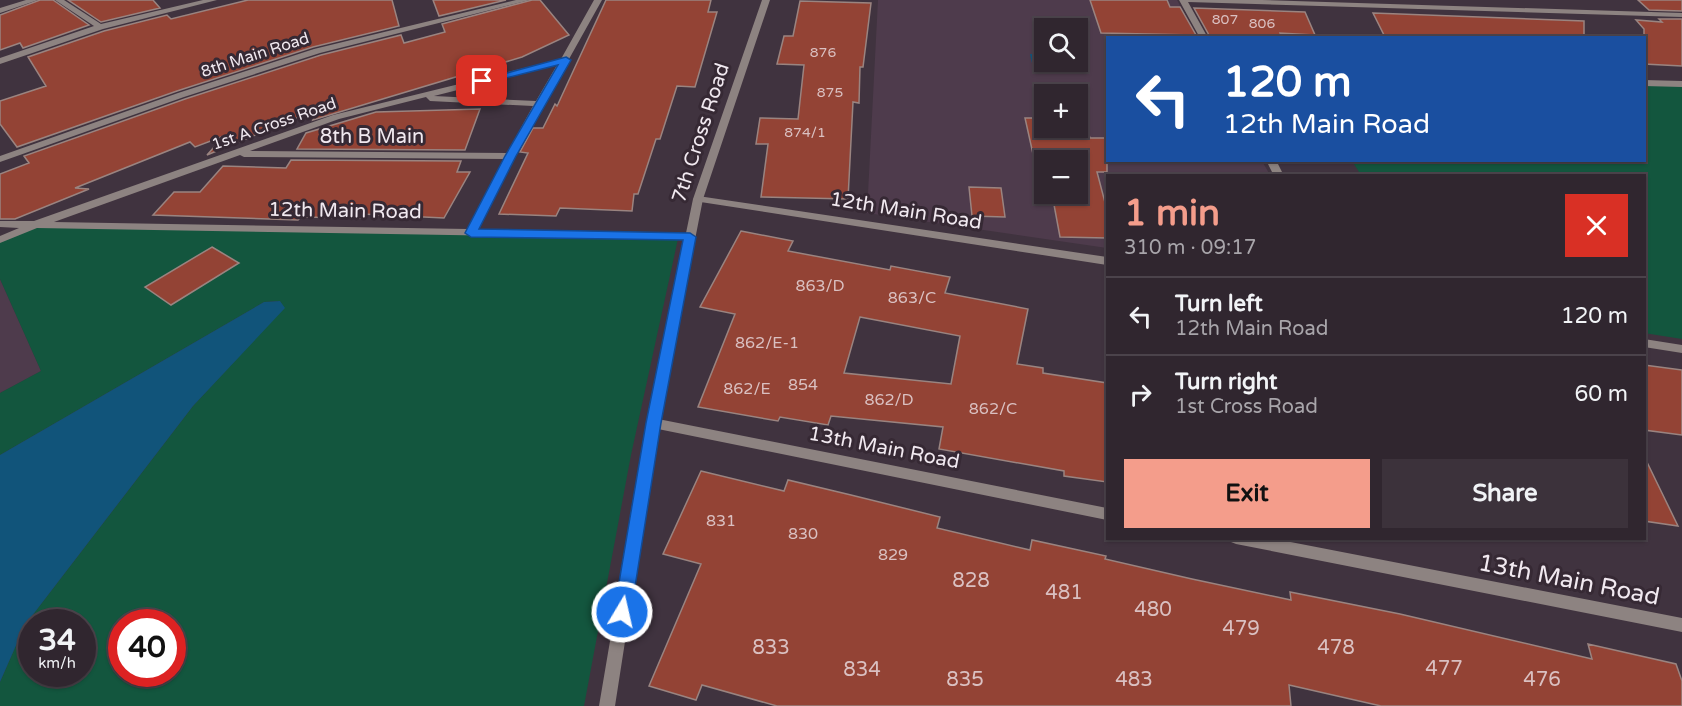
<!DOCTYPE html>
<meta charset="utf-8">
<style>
:root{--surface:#30262f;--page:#3c323b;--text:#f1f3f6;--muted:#a8a5aa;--line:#4b434b;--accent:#f49d8b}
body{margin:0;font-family:"Varela Round",sans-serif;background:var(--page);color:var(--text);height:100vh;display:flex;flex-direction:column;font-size:22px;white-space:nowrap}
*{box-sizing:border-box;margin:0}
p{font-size:20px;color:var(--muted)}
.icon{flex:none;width:33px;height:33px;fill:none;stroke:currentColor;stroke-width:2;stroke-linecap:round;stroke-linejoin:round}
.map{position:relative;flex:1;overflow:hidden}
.side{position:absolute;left:1106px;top:174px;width:540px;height:366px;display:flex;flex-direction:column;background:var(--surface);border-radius:0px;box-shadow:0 2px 4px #0004,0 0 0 2px var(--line)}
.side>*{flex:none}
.guide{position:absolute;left:1106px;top:36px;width:540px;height:126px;border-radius:0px;box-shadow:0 2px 4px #0004,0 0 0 2px var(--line);background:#1a4fa0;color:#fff;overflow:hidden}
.controls{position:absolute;left:1034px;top:18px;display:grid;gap:12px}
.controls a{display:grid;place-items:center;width:54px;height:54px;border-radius:0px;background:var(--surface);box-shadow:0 2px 4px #0004,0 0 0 2px var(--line);font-size:30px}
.speed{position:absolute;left:18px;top:609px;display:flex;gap:12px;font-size:30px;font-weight:700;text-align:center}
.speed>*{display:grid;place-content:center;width:78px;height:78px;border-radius:50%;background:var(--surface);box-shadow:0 2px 4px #0004,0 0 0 2px var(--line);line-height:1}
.speed small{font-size:15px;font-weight:400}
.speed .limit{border:9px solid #d22;background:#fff;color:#111}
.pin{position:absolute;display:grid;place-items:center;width:51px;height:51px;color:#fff;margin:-26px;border-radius:12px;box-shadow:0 3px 9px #0006}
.me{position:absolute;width:66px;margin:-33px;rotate:9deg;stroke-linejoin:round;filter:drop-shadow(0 0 4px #0008)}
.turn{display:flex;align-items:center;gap:21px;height:126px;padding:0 18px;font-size:27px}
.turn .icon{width:78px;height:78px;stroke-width:2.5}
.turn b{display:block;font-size:42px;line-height:51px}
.round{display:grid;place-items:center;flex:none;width:63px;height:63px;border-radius:0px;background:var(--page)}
.head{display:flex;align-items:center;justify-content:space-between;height:102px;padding:0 18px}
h1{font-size:36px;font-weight:800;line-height:45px;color:var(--accent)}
.primary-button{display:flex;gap:12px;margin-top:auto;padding:12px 18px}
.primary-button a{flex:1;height:69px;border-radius:0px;background:var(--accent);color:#111;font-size:24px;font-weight:800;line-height:69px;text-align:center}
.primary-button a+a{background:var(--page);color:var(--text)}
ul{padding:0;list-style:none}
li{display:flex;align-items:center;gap:18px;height:78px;padding:0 18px;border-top:2px solid var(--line)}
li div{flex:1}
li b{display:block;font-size:22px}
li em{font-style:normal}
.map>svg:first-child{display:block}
.built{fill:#4e3b4c;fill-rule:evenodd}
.green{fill:#13563e;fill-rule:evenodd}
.water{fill:#11547a}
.building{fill:#934335;stroke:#9a8480;stroke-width:1.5;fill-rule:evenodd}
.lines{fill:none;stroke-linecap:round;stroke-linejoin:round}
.minor{fill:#8d8381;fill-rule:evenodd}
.tertiary{fill:#8d8381;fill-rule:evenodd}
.route{fill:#1a73e8;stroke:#114b97;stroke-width:1.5}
.labels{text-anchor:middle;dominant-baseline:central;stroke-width:6;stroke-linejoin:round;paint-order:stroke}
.far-number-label{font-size:14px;fill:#dac0c1}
.far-street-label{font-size:16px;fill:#f1e9f0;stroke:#362934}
.number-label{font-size:16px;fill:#dac0c1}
.street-label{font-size:20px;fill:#f1e9f0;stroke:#362934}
.near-number-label{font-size:20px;fill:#dac0c1}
.near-street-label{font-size:24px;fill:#f1e9f0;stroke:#362934}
</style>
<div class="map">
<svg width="1682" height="706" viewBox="0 0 1682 706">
<rect width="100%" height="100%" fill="#40333f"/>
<path class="built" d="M878,0H1177L1197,37L1107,38V160L1262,161L1270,175L1107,176V248L867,213ZM1044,28H1077V62H1044ZM1044,94H1077V128H1044ZM1044,160H1077V194H1044Z
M0,279L41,371L0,393Z"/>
<path class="green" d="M1644,85L1682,86V339L1644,333V176L1361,175L1352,161L1644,160Z
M44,224L466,233L679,234L631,455L584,706H0V682L25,625L193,406L284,308L280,301L264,302L0,455V393L41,371L0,279V242ZM32,622H82V674H32ZM122,622H172V674H122Z"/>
<path class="water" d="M1030,54H1044V62H1077V54H1084L1089,69L1033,68Z
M280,301L285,308L193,406L25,625L0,682V455L264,302Z"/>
<path class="building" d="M40,0H53L89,25L23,48L20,43L0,50V15Z
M68,0H153L160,8L101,22Z
M248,0H392L399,26L313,47L177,91L17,147L0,124V101L46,86L28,57L104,31L167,15L171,19Z
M433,0H506L439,16Z
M532,0H540L569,35L522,57L313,120L320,108L207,155L224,136L195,147L190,142L75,188L89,189L15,219H0V174L29,163L24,156L185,99L321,55L401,35L404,43L445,32L442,24Z
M606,0H711L708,12H717L695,87L677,86L660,139H656L638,194H634L632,211L560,208L556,216L499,214L528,153L520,152L533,128H543L555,104L557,106L558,104Z
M1090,0H1167L1170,7H1180L1196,35L1101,33Z
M1638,0H1682V11L1649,10Z
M800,1L871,3L863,67H860L859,103L853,102L848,199L761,197L768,144H756L760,118L798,119L804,65L777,64L784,36H793Z
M1194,8L1305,12L1315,35L1280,33L1282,38H1222L1221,35H1209Z
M1373,13L1584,21V38H1432L1384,35Z
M1659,19H1682V66L1644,64V29L1636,20L1662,22Z
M480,109L465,150L297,149L306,133L376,112Z
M1025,118H1044V128H1077V118H1084L1090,138H1107V172H1097L1107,210V238L1060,237L1052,194H1077V160H1044V172H1037Z
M291,160L461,161L457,172H470L444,218L362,214L360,218L301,217L298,220L153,215L174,192H200L223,166L286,168Z
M969,187L1001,188L1005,217L972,216Z
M741,231L793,241L788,251L890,270L891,266L950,277L945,293L1028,309L1017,364L1043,368V373L1107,383V482L1064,476V471L939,449L943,427L831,416L828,425L780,417L778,421L698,407L735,314L700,307ZM860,317L960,336L951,384L844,373Z
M212,247L239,263L171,305L145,287Z
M1644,365L1682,370V435L1644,430Z
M1644,456L1678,526L1644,521Z
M701,471L784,491L788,480L851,495L940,517L937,528L1030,550L1032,540L1106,556L1105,559L1192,579L1291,600L1290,592L1400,614L1592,659L1588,644L1676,664L1682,681V706H1381L1289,685L1291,706H777L702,685L696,700L649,686L701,564L663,554Z"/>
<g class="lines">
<path class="minor" d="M26,0H38L0,13V8Z
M55,0H64L101,24L203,0H217L103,29L0,64V58L94,26Z
M594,0H602L569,59L570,60L567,62L515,156L478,230L690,234L695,237L694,239L37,228L0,243V236L19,228L0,227V221H34L333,115L561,59ZM557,65L536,101L434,96ZM426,97L430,101L533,106L507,153L250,151L339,119ZM240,155L244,157L504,159L468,229L54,222Z
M1179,0H1262L1682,13V17L1188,2L1208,38H1200Z
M1644,80L1682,81V87L1644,86Z
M1266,160H1276L1284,176H1274Z
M698,196L1107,257V265L694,201L693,199Z
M1644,339L1682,345V353L1644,347Z
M653,418L1107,508V520L653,428L648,427L647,423L648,419Z
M1229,538H1270L1682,618V632L1236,544L1231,542Z"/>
<path class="tertiary" d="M516,0H530L320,53L184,97L0,162V156L178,93L314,49Z
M762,0H770L703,199L659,423L615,706H599L647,423L693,199Z"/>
</g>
<path class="route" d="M566,57L571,60L516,156L479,229L690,233L696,237L661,423L631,612L628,617L622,619L616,617L614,612L646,423L683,240L471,237L465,233L505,156L558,65L482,84L477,81Z"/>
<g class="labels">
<g class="far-number-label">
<text x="1225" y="19">807</text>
<text x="1262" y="23">806</text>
<text x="823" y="52">876</text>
<text x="830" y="92">875</text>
<text x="805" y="132">874/1</text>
</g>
<g class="far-street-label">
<text transform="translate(255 55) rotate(-18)">8th Main Road</text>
<text transform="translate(274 124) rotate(-19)">1st A Cross Road</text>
</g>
<g class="number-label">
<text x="820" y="286">863/D</text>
<text x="912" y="298">863/C</text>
<text x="767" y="343">862/E-1</text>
<text x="803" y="385">854</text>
<text x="747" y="389">862/E</text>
<text x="889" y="400">862/D</text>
<text x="993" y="409">862/C</text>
<text x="721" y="521">831</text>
<text x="803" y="534">830</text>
<text x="893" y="555">829</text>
</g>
<g class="street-label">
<text transform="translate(701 133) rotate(-72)">7th Cross Road</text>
<text x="372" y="137">8th B Main</text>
<text transform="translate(345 211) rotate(1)">12th Main Road</text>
<text transform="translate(906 211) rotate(9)">12th Main Road</text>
<text transform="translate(884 448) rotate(11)">13th Main Road</text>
</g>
<g class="near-number-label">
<text x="971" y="581">828</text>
<text x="1064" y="593">481</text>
<text x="1153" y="610">480</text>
<text x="1241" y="629">479</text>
<text x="771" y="648">833</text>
<text x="1336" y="648">478</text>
<text x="1444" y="669">477</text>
<text x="862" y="670">834</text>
<text x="965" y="680">835</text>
<text x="1134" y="680">483</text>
<text x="1542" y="680">476</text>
</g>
<g class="near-street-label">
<text transform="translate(1569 580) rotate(11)">13th Main Road</text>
</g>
</g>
</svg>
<div class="controls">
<a><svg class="icon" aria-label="search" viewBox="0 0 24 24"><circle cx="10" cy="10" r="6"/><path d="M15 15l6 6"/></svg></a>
<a>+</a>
<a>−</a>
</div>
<div class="speed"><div>34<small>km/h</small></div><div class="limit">40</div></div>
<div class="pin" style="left:482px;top:81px;background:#d93025"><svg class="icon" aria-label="arrive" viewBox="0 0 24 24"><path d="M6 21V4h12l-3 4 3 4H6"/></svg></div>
<svg class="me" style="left:622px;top:612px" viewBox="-20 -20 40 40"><circle r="17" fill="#1a73e8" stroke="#fff" stroke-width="3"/><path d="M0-11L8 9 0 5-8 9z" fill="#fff"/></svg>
<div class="guide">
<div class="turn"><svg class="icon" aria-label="left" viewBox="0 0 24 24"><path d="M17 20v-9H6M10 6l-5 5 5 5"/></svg><div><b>120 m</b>12th Main Road</div></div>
</div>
<section class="side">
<div class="head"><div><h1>1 min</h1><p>310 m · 09:17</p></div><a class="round" style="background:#d93025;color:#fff"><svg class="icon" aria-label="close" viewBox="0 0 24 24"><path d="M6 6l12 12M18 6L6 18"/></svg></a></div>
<ul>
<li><svg class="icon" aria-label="left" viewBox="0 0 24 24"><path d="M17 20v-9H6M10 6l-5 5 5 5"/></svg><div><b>Turn left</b><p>12th Main Road</p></div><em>120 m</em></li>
<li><svg class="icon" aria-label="right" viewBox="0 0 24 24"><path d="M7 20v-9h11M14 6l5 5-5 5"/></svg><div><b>Turn right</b><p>1st Cross Road</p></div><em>60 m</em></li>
</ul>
<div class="primary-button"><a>Exit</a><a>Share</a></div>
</section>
</div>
